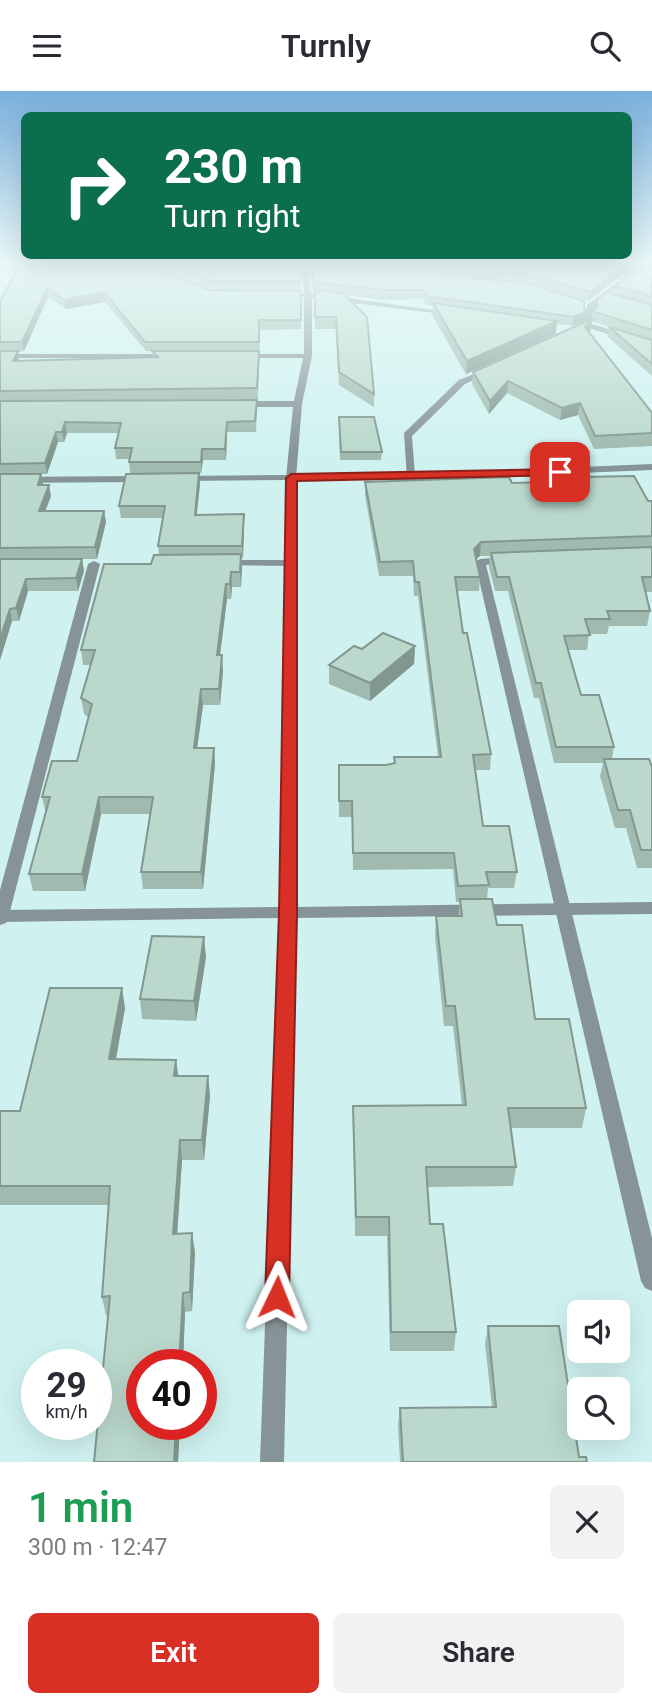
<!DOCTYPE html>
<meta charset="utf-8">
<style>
:root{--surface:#fff;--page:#f2f2f3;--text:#2b2b33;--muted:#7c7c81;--accent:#d93025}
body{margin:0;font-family:Roboto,sans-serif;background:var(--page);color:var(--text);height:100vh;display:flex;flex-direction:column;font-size:26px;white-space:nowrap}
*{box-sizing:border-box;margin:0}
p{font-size:23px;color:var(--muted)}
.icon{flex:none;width:38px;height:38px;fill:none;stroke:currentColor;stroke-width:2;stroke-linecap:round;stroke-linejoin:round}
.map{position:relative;height:1371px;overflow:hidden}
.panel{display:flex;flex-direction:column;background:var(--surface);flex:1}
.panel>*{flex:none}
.banner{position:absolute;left:21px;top:21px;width:611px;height:147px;border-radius:10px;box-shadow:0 7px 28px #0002;background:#0b6e4f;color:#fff;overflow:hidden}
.fabs{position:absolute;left:567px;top:1209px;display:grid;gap:14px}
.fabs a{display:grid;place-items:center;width:63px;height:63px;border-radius:10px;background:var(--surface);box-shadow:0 7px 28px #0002;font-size:35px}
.speed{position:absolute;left:21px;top:1258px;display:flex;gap:14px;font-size:35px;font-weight:700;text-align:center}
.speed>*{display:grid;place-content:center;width:91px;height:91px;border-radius:50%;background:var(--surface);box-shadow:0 7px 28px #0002;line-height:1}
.speed small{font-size:18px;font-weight:400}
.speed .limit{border:10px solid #d22;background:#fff;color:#111}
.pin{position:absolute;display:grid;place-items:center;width:60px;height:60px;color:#fff;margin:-30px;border-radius:14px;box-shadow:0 4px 10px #0006}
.me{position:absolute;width:77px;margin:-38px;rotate:2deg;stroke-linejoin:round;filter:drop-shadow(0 0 5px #0008)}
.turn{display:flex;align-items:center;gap:24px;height:147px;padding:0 28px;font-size:32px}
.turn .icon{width:91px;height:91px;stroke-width:2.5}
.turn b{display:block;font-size:49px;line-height:60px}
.round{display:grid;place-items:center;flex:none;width:74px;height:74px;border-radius:10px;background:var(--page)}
.head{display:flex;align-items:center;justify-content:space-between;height:119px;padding:0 28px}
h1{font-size:42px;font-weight:600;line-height:52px;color:#1e9e55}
.primary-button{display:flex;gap:14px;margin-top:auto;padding:14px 28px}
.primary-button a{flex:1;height:80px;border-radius:10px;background:var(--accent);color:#fff;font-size:28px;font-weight:600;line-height:80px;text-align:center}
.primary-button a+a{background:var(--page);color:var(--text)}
header{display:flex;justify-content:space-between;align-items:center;height:91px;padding:0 28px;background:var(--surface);font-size:32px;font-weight:600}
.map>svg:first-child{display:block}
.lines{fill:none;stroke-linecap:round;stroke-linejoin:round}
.minor{fill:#869397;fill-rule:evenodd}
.tertiary{fill:#869397;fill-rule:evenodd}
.wall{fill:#a0baaf;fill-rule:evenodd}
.shaded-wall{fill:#82978f}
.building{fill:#bad8cc;stroke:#82978f;stroke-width:2}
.route{fill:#d93025;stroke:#8d1f18;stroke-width:2}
</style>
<header><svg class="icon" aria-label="menu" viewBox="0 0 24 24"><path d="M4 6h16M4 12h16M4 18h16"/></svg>Turnly<svg class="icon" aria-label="search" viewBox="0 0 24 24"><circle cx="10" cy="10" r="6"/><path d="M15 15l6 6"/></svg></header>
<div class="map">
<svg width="652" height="1371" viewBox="0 0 652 1371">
<rect width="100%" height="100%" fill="#cff2f0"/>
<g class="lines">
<path class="minor" d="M301,171H307L311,202L455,222L451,224L312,207V265L302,313L296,387L291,390L286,387L293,316H239L235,313L239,310H294L303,267H239L235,265L239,263H304V206H284L280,204L284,202H304Z
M652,178V182L627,189L594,217L592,233L652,252V257L589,237L578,243H572V239L584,233L587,214L623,187Z
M0,263H170L174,265L170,267H0Z
M486,278L493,280L465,293L412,345L415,386L407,388L404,342L459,289Z
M507,466L512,469L511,471L486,474L652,1147V1200L645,1197L641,1190L475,471L480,468Z
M225,469H289L295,472L289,475L221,474V470Z
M94,470L100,473L8,828L6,832L0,834V799L88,473Z"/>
<path class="tertiary" d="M652,373V379L410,389H296V816L652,811V823L296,827L284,1371H260L280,827L0,831V819L280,816L286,389L181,390L178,389V385L410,383Z
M0,386L143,385L148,388L143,391L0,392Z"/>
</g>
<path class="wall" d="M21,171L209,199H212L142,171H299L301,190V238L260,239L258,308L0,310V211ZM48,206L66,218L105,211L146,260H153V266L19,270L18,261L24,260Z
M310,171H427L431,175L440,179L432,171H652V285L608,246L609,236L592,230L590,241L589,242L652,322V355L594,358L578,324L560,329L507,302L489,323L472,293L473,281L591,229L592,220L613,203L615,195L651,175L621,185L588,210L545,197L588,220L587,230L573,235L557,233L466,283L432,224L433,215L426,214L423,208L383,209L345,204L374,303V316L339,294L336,238H315V200H313Z
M0,310L257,319L256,341H227L226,369H203L201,382H130L129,368H116L115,357L119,342H67L64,351H58L47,383H41L43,394L51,405L45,420H104L106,431L97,468H82L84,480L78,500H28L19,530H12L0,569Z
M339,334L382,361L381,369H340Z
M583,386L648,410H652V501H645L650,520L647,535H609L607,543H589L587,559H568L581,604L614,656L612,668L652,676V777H637L626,737H615L600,685L603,672H554L539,607H534L508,500H495L489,476L490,465H480L476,468L480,486L479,500H457L463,542L491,663L490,679H476L483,735L517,781L514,797H488L487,808L535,928L586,1017L582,1037H511L516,1076L513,1095L427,1096L430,1133L456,1241L454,1260H390L387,1145H355L353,1015L462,1014L453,935H444L435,845L436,825H458L460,811H456L453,778L353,779L352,726H339V674H386L438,666L418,505H414L413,485H379L365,404V391L512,392L582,390Z
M200,393L197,424L244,423V435L243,467H242L241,496H232L231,508H227L220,564L223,580L220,614H203L197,657H214L215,673L203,798H143L141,781L151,723H101L85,800H33L29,783L46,723L42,706L77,670L88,626L84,623L81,607L91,574H83L81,559L159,464L158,455L163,427H121L119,415Z
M415,555L414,573L370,610L329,593V574L362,558Z
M206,866L196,930L142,928L140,908Z
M125,917L116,969L178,985H208L210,1005L204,1069H182L177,1143L192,1142L195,1162L192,1220L185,1221L178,1371H94L108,1224L106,1225L102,1206L109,1114H0V1020H20Z
M488,1235L579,1366L587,1371H400L398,1334L400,1317L492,1316L485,1253Z"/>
<path class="shaded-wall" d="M638,171H652L651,175L621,185L588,210L590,201L623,176Z
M47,197L48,206L24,260L22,251Z
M104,201L105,211L66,218L64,209Z
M588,220L587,230L573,235L574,226Z
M592,229L590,241L583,247L585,236Z
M557,230L556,243L466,283L467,270Z
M18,260L19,270H13Z
M508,290L507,302L489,323L490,310Z
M580,312L578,324L560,329L562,317Z
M65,331L67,342L64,351L62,341Z
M227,331V341L226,369L225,358Z
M56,341L58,351L47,383L45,372Z
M202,358L203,369L201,382V371Z
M199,382L200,393L195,435V424Z
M41,383L43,394H38Z
M49,394L51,405L41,432L39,420Z
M104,420L106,431L97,468L95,456Z
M244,423V435L243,467L242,455Z
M481,451L480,465L472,472L474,458Z
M241,463L242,477L241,496L240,481Z
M82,468L84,480L78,500L76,487Z
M231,481L232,496L231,508L230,493Z
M26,488L28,500L19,530L16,517Z
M226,493L227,508L218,580L217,564Z
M10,518L12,530L0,569V548Z
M415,555L414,573L370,610V592Z
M222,564L223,580L220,614L219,598Z
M201,598L203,614L195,673L194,657Z
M214,657L215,673L203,798L201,781Z
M99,706L101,723L85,800L82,783Z
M204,846L206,866L196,930L194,910Z
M122,897L125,917L112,988L109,968Z
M176,969L179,989L174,985Z
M208,985L210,1005L204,1069L202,1049Z
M180,1049L182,1069L176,1162L173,1143Z
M192,1142L195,1162L192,1220L190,1201Z
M183,1202L185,1221L183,1274H179Z
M176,1334H180L178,1371H174Z"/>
<path class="building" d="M21,171H139L209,199L301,200V229H259V251H145L104,201L64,209L47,197L22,251H0V211Z
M163,171H299L301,190H212Z
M311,171H427L431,175L457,186L523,191L584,210V218L588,220L574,226L427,205L423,199H383L313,191Z
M444,171H638L623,176L590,201L523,182L462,179Z
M652,176V205L615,195L630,183Z
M315,199L343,202L367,226L374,303L339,281L336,226H315Z
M606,201L652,214V239L592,220L597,216L598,208Z
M433,212L557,230L467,270Z
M590,229H592L585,236L652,322V342L595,345L580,312L562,317L508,290L490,310L473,281Z
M609,236L652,249V273Z
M0,260H18L13,270L158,266L152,260H259L257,297L0,300Z
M257,309L255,330L227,331L225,358H202L201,371H129L132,357H115L121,332L65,331L62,341H56L45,372L0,373V310Z
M339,326H374L382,361H341Z
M199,382L195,424L244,423L242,455H158L165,415H119L126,383Z
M0,383H41L38,394H49L39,420H104L95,456L0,457Z
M634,385L648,410H652V445L481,451L474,458L480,486H455L463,542H467L491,663L473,664L483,735H509L517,781H486L489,794L458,795L454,762H353L352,710H339V674H386L395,672L394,666H441L419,491H415L413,470L380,471L365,391L509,386L512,392L585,390L583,386Z
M652,456V486H642L650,520H607L610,528H585L590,544L564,545L581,604H599L614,656H556L541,592H536L509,486H497L491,462Z
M241,463L240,481H231L230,493H226L217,564H222L219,598H201L194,657H214L201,781H141L153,706H99L82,783H29L50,706H42L52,670H77L92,613L81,607L95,559H81L104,473H151L154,464Z
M0,468H82L76,487L26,488L16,517L10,518L0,548Z
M383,542L415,555L370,592L329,574L354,555L362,558Z
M604,668H649L652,676V759H641L630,719H618Z
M460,808H492L497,834H522L535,928H569L586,1017H508L516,1076H426L430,1133H443L456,1241H391L389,1126H356L353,1015L466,1014L455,915H446L436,825H462Z
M152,845L204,846L194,910L140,908Z
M50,897H122L109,968L176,969L174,985H208L202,1049H180L173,1143L192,1142L190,1201L183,1202L179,1274H142V1334H176L174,1371H94L110,1205L102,1206L110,1095H0V1020H20Z
M488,1235H559L579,1366H586L587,1371H403L400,1317L496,1316Z"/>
<linearGradient id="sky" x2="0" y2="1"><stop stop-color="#79afdc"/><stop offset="0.47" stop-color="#e9f9f8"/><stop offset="1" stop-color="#e9f9f8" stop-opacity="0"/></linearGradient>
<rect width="652" height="363" fill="url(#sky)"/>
<path class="route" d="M560,378L564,379V384L297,390V822L289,1206L286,1214L277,1218L268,1214L265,1206L279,822L286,387L291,383Z"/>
</svg>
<div class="fabs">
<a><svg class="icon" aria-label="sound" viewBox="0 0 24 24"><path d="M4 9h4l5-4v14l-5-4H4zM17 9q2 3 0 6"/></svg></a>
<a><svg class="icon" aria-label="search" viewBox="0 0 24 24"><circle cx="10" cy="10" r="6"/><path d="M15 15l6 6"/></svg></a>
</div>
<div class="speed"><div>29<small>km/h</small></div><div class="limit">40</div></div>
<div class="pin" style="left:560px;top:381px;background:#d93025"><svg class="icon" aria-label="arrive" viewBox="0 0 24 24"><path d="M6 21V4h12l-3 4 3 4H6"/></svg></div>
<svg class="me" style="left:277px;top:1206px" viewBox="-20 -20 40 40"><path d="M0-17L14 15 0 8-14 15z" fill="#d93025" stroke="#fff" stroke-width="4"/></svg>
<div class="banner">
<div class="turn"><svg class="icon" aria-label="right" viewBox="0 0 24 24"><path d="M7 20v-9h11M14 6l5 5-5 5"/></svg><div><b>230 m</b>Turn right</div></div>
</div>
</div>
<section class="panel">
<div class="head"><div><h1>1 min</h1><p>300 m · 12:47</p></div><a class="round"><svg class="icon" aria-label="close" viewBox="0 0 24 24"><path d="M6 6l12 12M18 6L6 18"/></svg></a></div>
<div class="primary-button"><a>Exit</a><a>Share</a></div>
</section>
